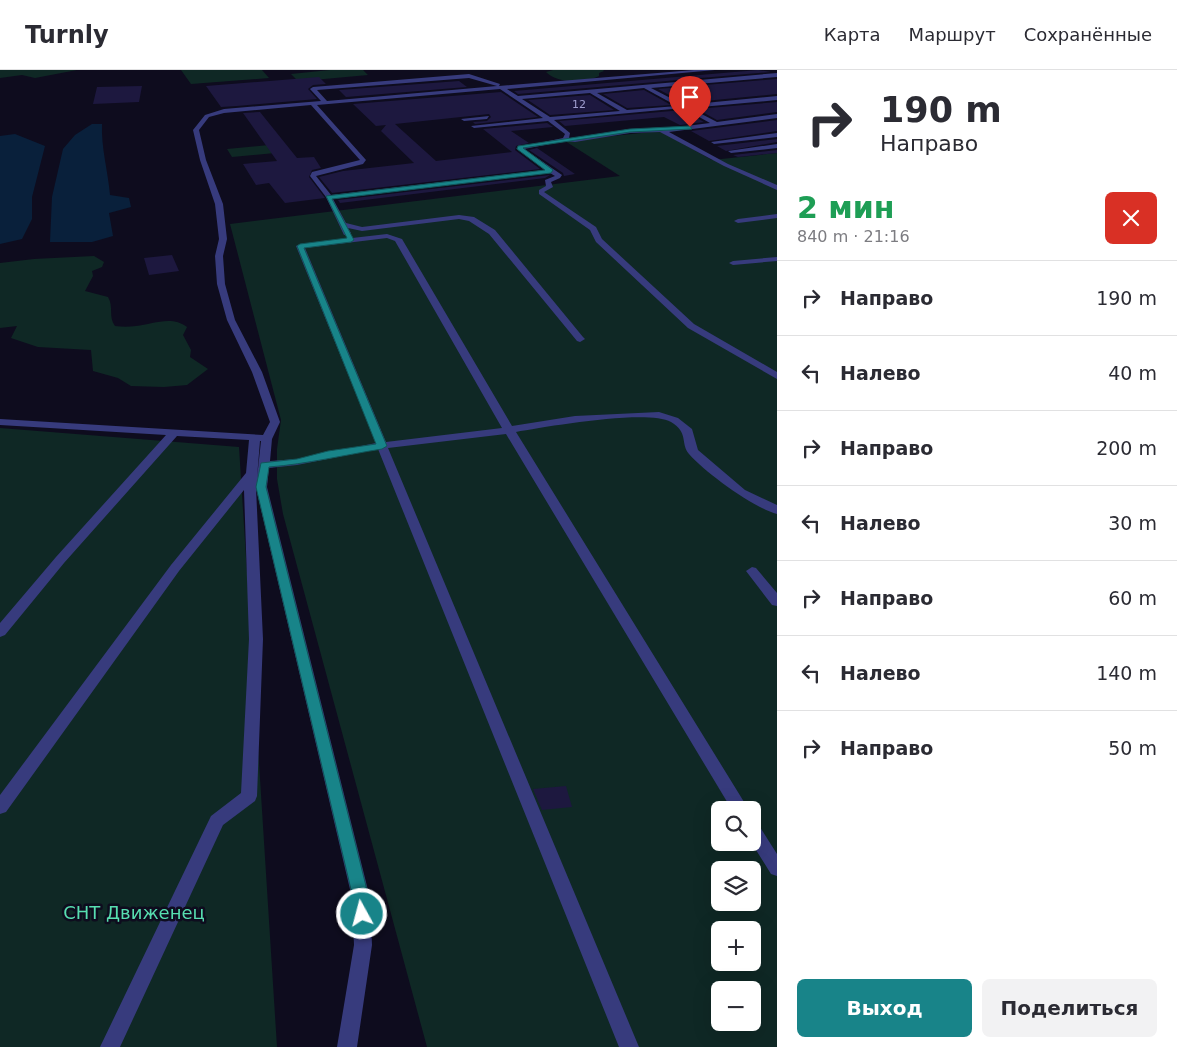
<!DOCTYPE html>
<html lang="ru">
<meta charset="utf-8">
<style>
:root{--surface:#fff;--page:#f2f2f3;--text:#2b2b33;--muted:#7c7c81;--line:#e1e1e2;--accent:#188489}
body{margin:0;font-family:"DejaVu Sans",sans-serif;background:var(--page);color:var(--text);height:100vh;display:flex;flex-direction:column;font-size:19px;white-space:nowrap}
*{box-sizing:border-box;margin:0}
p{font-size:16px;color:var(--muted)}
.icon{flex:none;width:28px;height:28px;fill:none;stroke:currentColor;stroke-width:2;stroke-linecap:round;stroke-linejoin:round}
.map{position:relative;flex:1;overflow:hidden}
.side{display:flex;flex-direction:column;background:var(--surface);width:400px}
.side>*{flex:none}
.hud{background:#fff;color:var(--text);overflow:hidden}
.fabs{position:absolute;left:711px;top:731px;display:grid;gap:10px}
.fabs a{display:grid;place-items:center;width:50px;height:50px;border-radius:8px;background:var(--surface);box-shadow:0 5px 20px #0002;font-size:25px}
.pin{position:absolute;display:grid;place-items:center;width:42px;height:42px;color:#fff;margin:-51px -21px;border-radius:50% 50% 50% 0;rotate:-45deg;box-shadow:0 0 5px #0007}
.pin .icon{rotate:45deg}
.me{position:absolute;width:55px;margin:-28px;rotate:353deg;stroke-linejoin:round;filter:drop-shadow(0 0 4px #0008)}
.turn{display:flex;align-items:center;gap:18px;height:105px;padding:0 20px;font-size:22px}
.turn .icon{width:65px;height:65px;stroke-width:2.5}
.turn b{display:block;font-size:35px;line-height:42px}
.round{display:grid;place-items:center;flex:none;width:52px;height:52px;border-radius:8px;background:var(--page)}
.summary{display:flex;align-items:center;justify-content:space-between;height:85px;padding:0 20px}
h1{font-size:30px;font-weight:700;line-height:38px;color:#1e9e55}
.cta{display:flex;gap:10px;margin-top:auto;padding:10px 20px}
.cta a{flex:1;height:58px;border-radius:8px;background:var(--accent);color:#fff;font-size:20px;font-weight:700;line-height:58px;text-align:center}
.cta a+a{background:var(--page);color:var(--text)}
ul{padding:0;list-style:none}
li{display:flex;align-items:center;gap:15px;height:75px;padding:0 20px;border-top:1px solid var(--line)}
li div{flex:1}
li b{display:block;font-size:19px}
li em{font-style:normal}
header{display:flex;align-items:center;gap:30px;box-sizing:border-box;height:70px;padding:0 25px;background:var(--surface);border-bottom:1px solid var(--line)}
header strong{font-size:24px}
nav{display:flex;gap:28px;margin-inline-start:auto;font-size:18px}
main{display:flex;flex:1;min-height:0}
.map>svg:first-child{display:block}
.green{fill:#0f2825;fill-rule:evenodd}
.water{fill:#09203b}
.building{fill:#1d183f}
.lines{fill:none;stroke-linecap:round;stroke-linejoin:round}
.minor{fill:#373b7d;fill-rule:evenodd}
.route{fill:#188489;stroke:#105659}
.labels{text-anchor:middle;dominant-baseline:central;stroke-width:5;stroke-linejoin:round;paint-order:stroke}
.far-number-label{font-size:11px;fill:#a09ecf}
.near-park-label{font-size:18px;fill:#57deb0;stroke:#0e0c1e}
</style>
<header>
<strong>Turnly</strong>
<nav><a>Карта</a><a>Маршрут</a><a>Сохранённые</a></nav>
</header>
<main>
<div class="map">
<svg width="777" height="977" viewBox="0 0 777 977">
<rect width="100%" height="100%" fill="#0e0c1e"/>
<path class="green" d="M0,0H77L35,8L22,5L0,8Z
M181,0H262L269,8L191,14Z
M330,0H363L368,5L302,11L297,10L291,4Z
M553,0H603L604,1L599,3V6C584,13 558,14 546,2Z
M660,61L712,90L777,83V977H427L283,444L277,409V379L281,350L230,154L620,106L565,71ZM720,740H752V772H720ZM720,800H752V832H720ZM720,860H752V892H720ZM720,920H752V952H720Z
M269,75L275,83L232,87L227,79Z
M94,186L104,192L102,197L92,201L93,206L85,221L108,227C114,237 108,247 115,256C122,257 129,257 136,256C153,254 172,245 187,257L183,265L191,280L190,287L208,299L187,315L164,317L131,316L118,308L93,301L91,280L38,277L11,268L17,256L0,258V193L34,189Z
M0,358L239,377L277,977H0Z"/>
<path class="water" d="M92,54H102C101,78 108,101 110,125L129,128L131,137L109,143L113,166L92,172H50L52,127L63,79L75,65Z
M15,64L45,76L32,127V149L22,169L0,174V66Z"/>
<path class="building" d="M758,0L771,2L518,24L514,21Z
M319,7L326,14L313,15L308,19L317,29L237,36L221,37L206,16Z
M777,9V24L684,33L658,19Z
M459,11L467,17L346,27L339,20Z
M142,16L139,32L93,34L97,17Z
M644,20L671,35L627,38L603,24Z
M501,22L538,47L475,54L473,52L487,51L491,47L489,44L395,54L436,91L512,82L483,59L547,53L553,57L511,61L529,73L516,76L515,80L540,99L332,123L319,107L343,101L414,93L381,61L386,55L376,56L353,34Z
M590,25L614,40L550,45L528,30Z
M777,32V42L717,50L697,39Z
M683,40L704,52L680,55L664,47L565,56L559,51Z
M260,42L297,88L314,87L321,98L312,100L309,107L325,128L285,133L269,113L256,115L243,94L277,91L243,43Z
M777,50V61L709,71L691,61Z
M777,69V72L726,81L717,76Z
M537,78L575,104L564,106L563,103L529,80Z
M777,80V83L738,87L733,85Z
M550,105L545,108L340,133L338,130Z
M172,185L179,201L149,205L144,188Z
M566,716L572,737L542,740L533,719Z"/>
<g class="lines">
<path class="minor" d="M694,0H715L507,19L518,26L777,3V7L651,18L684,35L777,26V30L690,38L717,52L777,44V48L669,62L728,94L777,115V120L724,96L660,62L630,63L575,72L565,71L524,79L562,105L560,108L551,112L553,117L544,122L596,157L602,169L694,254L777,302V309L688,258L596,172L590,160L539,124V120L546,116L545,110L555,106L550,103L333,129L346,153L362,157L459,145L474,147L495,160L583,267L585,269L580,272L577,271L489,164L469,151L459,149L362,161L348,158L351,163L344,165L326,127L310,106L312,102L360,90L311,35L224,43L209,47L199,60L206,90L223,134L227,169L223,186L225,214L235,250L262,302L280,352L272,369L270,391L297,389L376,373L296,176L300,174L387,164L402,169L512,356L575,346L659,342L678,348L692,359L698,380L745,420L777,435V444C752,437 706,403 689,384C680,373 689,363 671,352C646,339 546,357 516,362L749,740H732L506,364L388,378L639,977H619L378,379L297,395L269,398L267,417L370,828L372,875L357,977H337L354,875L352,828L256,418L263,569L257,726L255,731L223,755L120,977H100L211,746L241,723L249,569L244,420L179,501L6,742L0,744V725L171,495L246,403L249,370L177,366L64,493L5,565L0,567V553L56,487L166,365L0,355V349L263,365L270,352L252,302L227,250L217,214L215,186L219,169L215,134L200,90L193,60L205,45L224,39L321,31L310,19L313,17L469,4L500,14L499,16ZM469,8L497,16L327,31L317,20ZM644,18L677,36L627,40L597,23ZM500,19L543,48L471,56L474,58L548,51L565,64L563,68L516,78L545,100L331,125L316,106L363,94L366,90L317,35ZM590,23L620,41L550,47L522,29ZM683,38L710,53L670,58L630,59L575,68H569L570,63L554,50ZM387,168L395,171L502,358L386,372L305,178ZM260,371H261L257,408Z
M489,46L487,49L464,51L461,49Z
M777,63V67L714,74L711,72Z
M777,74V78L731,83L728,81Z
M777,144V148L738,153L734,151L738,149Z
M777,187V191L733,195L729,193L733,191Z
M752,497L756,498L777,523V536L772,535L746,501Z
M752,752L758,754L777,784V806L771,804L751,772Z"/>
</g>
<path class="route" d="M690,56L692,59L630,62L523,78L553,100L551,103L332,129L354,170L351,172L304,178L387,376L382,379C344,385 307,394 269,397L266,417L369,828L370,844L368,849L362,851L356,849L354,844L353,828L256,417L261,393L297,389L328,381L376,374L297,176L300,174L347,168L326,126L545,100L517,79L518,76L630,59Z"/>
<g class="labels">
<g class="far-number-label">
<text x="579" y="34">12</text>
</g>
<g class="near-park-label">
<text x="134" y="842">СНТ Движенец</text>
</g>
</g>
</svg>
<div class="fabs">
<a><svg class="icon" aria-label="search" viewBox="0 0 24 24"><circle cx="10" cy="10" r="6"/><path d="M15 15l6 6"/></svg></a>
<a><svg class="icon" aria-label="layers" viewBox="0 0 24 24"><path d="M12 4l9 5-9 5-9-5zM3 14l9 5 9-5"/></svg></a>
<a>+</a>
<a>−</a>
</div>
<div class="pin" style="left:690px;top:57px;background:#d93025"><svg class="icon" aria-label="arrive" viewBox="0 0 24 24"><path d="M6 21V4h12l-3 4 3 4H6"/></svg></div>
<svg class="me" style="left:362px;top:844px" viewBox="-20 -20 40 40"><circle r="17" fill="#188489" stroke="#fff" stroke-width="3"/><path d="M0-11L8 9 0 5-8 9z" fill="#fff"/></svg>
</div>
<section class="side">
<div class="hud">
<div class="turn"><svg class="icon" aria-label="right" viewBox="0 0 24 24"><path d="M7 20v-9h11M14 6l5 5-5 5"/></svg><div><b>190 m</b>Направо</div></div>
</div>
<div class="summary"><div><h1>2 мин</h1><p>840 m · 21:16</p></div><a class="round" style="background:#d93025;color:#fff"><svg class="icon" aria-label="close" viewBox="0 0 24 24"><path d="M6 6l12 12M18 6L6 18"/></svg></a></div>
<ul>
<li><svg class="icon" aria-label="right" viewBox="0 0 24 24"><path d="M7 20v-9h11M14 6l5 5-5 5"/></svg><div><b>Направо</b></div><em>190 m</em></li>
<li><svg class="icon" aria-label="left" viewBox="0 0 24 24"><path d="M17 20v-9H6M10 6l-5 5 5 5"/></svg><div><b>Налево</b></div><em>40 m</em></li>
<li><svg class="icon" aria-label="right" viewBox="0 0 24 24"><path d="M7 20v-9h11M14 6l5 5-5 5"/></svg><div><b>Направо</b></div><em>200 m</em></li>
<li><svg class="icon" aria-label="left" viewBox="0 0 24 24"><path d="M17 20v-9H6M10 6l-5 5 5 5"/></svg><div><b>Налево</b></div><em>30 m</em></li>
<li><svg class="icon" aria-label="right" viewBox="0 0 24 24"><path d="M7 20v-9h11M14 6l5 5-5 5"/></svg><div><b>Направо</b></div><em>60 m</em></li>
<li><svg class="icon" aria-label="left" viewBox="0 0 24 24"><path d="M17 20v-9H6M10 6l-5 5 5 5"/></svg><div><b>Налево</b></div><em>140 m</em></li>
<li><svg class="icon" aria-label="right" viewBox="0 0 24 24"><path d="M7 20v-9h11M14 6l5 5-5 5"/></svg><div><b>Направо</b></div><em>50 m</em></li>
</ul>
<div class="cta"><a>Выход</a><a>Поделиться</a></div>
</section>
</main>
